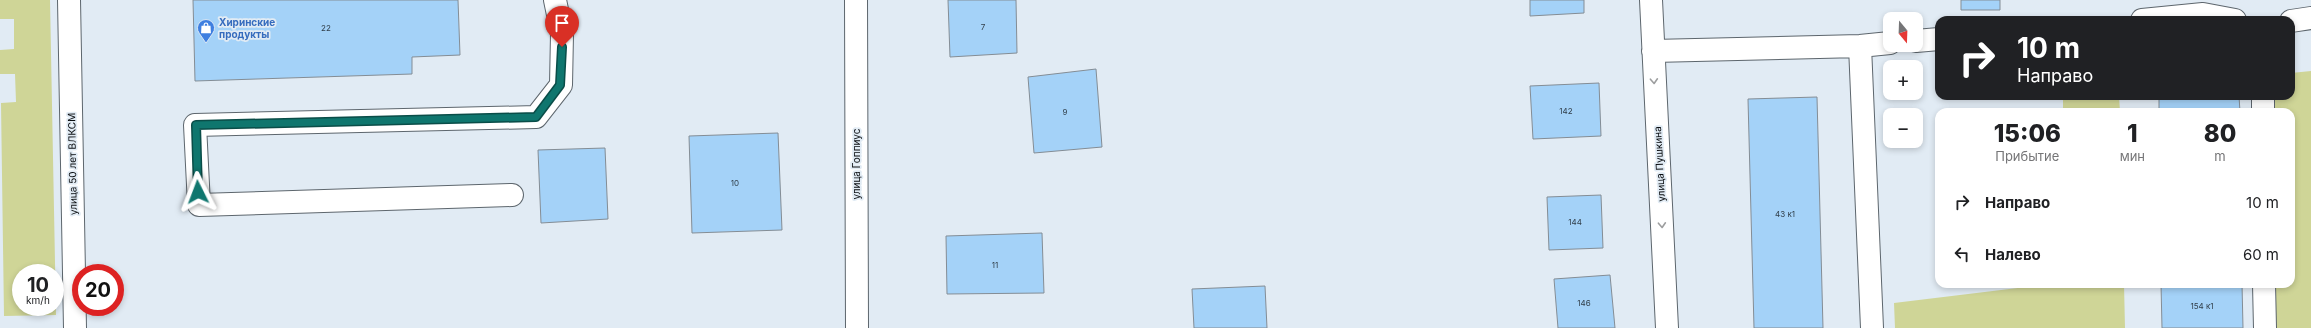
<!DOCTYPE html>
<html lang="ru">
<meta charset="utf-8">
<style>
:root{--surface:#fff;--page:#f6f6f6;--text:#202124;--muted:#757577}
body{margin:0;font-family:Inter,sans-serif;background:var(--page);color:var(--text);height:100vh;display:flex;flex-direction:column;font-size:15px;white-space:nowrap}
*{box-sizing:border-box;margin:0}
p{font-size:13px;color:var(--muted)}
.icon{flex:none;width:22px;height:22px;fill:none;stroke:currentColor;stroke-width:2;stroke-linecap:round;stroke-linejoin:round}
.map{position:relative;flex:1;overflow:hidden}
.side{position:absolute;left:1935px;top:108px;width:360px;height:180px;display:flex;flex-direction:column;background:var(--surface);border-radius:12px;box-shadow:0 2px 6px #0003}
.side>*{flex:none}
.top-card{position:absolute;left:1935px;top:16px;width:360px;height:84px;border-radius:12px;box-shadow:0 2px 6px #0003;background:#202124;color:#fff;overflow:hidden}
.needle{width:26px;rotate:161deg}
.tools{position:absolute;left:1883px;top:12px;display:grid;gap:8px}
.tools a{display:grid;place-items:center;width:40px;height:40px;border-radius:8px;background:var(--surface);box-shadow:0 2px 6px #0003;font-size:20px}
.speed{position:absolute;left:12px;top:264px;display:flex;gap:8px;font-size:20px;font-weight:700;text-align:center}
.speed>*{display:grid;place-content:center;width:52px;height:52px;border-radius:50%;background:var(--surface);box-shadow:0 2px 6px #0003;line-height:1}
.speed small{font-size:10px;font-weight:400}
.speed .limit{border:6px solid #d22;background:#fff;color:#111}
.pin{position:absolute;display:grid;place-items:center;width:34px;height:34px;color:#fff;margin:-41px -17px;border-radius:50% 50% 50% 0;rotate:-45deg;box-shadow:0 0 4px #0007}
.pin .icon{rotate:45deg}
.me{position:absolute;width:44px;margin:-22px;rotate:357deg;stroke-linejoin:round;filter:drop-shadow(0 0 3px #0008)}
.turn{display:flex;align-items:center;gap:14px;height:84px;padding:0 16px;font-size:18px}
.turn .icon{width:52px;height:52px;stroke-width:2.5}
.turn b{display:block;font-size:28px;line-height:34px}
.eta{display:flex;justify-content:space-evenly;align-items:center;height:68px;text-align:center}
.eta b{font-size:24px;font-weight:800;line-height:28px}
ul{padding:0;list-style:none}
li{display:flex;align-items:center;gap:12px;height:52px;padding:0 16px}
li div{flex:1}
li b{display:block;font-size:15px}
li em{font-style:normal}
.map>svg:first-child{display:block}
.green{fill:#cfd597;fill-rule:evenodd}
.building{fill:#a4d2f8;stroke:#848d95}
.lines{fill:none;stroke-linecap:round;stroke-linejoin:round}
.minor-casing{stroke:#5d666d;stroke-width:24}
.minor{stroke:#fff;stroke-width:22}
.oneway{stroke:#9d9e9f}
.route-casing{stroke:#0a4d48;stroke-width:10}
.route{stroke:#0f766e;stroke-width:7}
.labels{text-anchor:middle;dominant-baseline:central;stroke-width:3.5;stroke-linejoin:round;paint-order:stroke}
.number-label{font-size:8px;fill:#303e49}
.shop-label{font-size:10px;font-weight:bold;fill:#366cbe;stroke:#e1ebf4;text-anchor:start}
.street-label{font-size:10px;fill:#090c0f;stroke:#e1ebf4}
</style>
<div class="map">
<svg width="2311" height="328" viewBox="0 0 2311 328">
<rect width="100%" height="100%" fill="#e1ebf4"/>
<path class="green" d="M0,0H50L56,315L4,316L1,103L16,102L15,74H0V50L14,49V19H0ZM21,273H55V307H21Z
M2311,71V328H2274V284H2291V112H2271L2270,96H2291V73Z
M2063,96H2119L2120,112H2063Z
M2050,284H2124L2125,328H1895L1894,303Z"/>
<path class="building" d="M193,0H458L460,55L412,57V74L195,81Z
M948,0H1016L1017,53L950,57Z
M1530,0H1584V13L1530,16Z
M1961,0H2000V10H1961Z
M1096,69L1102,147L1034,153L1028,77Z
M1599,83L1601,136L1533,139L1530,86Z
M2159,96H2239L2240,112H2159Z
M1817,97L1823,328H1754L1748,99Z
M778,133L782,230L692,233L689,136Z
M605,148L608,219L541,223L538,150Z
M1601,195L1603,248L1549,250L1547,197Z
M1042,233L1044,293L947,294L946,236Z
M1610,275L1615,328H1558L1554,279Z
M2161,284H2242L2243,328H2162Z
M1265,286L1267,328H1194L1192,289Z"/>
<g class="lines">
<defs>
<path id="minor" d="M69,0L75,328
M856,0L857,328
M1651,0L1667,328
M2142,20L2203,14L2235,20
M2291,21L2311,18
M1916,41L1939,39
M1860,46L1872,328
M1653,51L1860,46L1890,43
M2263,96V112
M512,195L199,205L195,125L536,117L561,85L562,34L555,0
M2264,284L2265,328"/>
</defs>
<use href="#minor" class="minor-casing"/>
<use href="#minor" class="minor"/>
</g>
<defs><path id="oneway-chevron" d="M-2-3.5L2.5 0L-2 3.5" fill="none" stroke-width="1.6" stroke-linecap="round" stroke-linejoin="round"/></defs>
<g class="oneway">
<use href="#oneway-chevron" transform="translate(1654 81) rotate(87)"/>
<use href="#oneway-chevron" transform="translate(1662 225) rotate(87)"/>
</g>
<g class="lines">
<defs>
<path id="route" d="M198,192L196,125L536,117L560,85L562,47"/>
</defs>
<use href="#route" class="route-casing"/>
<use href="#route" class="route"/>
</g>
<defs>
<symbol id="shop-pin" viewBox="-11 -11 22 30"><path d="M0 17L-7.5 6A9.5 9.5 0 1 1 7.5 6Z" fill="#3f7fe0" stroke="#e1ebf4"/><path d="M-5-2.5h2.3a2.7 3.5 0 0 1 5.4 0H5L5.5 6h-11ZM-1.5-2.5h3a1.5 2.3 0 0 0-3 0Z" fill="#fff"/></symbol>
</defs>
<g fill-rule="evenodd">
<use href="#shop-pin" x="196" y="18" width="20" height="27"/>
</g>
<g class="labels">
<g class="number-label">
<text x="983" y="27">7</text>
<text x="326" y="28">22</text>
<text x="1566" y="111">142</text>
<text x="1065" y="112">9</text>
<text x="735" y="183">10</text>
<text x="1785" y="214">43 к1</text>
<text x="1575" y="222">144</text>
<text x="995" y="265">11</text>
<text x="1584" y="303">146</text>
<text x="2202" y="306">154 к1</text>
</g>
<g class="shop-label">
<text x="219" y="22">Хиринские<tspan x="219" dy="12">продукты</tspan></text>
</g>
<g class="street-label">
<text transform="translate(72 164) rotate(-91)">улица 50 лет ВЛКСМ</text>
<text transform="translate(856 164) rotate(-90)">улица Гоппиус</text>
<text transform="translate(1659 164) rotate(-93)">улица Пушкина</text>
</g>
</g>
</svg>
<div class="tools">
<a><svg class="needle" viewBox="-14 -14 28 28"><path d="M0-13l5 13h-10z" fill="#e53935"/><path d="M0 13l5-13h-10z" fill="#757577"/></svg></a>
<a>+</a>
<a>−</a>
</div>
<div class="speed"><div>10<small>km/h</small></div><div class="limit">20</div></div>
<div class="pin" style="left:562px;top:47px;background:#d93025"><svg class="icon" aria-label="arrive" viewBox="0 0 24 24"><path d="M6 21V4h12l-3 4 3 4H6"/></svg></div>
<svg class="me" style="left:198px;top:192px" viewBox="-20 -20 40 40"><path d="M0-17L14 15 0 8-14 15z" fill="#0f766e" stroke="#fff" stroke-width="4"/></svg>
<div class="top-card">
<div class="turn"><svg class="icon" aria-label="right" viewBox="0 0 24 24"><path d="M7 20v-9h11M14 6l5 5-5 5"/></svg><div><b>10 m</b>Направо</div></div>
</div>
<section class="side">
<div class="eta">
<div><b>15:06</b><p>Прибытие</p></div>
<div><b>1</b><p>мин</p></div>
<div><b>80</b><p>m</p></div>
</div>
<ul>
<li><svg class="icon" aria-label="right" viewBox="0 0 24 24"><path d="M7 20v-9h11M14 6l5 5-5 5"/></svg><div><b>Направо</b></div><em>10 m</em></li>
<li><svg class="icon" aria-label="left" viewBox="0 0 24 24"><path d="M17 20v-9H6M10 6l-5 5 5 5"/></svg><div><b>Налево</b></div><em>60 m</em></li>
</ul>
</section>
</div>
